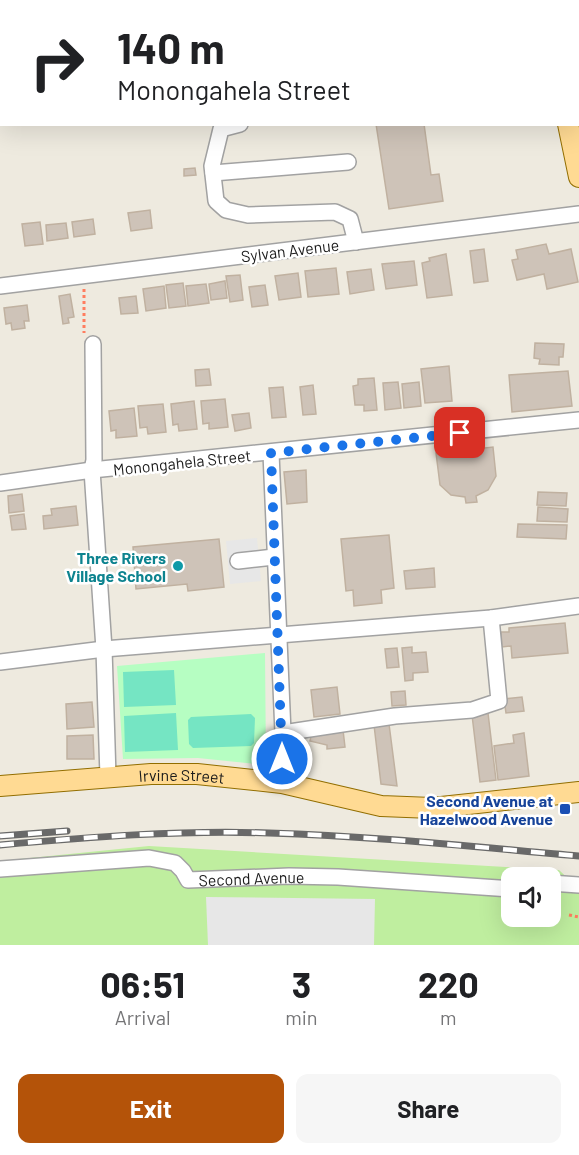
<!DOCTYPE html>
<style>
:root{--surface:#fff;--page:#f6f6f6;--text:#202124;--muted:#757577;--accent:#b45309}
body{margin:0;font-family:Barlow,sans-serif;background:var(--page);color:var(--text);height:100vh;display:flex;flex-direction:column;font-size:22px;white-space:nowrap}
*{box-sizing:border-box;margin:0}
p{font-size:20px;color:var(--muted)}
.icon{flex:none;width:33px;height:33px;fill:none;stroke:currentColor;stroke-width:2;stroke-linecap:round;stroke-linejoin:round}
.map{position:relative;height:945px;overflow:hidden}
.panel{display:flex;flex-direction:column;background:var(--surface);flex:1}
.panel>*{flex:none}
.hud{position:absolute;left:0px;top:0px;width:579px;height:126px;box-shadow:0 6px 24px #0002;background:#fff;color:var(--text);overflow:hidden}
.controls{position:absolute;left:501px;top:867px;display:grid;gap:12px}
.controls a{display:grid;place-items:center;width:60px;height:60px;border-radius:12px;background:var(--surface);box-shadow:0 6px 24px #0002;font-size:30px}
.pin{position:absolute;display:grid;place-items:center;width:51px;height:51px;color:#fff;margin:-26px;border-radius:12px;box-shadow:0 3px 9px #0006}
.me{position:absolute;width:66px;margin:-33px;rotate:0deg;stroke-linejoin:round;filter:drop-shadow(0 0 4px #0008)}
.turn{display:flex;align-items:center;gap:21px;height:126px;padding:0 18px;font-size:27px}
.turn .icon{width:78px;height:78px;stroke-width:2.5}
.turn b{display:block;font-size:42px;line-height:51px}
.eta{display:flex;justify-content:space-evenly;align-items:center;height:102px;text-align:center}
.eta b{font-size:36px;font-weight:700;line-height:42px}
.primary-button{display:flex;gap:12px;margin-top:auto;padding:12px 18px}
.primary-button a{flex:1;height:69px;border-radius:12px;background:var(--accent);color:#fff;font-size:24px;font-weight:700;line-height:69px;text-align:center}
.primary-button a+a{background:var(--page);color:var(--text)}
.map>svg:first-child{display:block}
.grass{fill:#bfee9f;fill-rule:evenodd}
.park{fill:#b6fec2}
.pitch{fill:#75e5c3}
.parking{fill:#e7e7e7}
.building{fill:#cec3b8;stroke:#c0b1a0;stroke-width:1.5}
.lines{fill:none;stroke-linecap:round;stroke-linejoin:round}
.minor-casing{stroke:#a2a2a2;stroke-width:18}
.major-casing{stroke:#926e00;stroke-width:22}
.path{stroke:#ff7d5f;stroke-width:3;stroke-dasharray:3 3;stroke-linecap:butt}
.minor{stroke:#fff;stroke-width:15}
.major{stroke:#ffda93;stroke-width:20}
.rail-casing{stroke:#696969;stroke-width:7}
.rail{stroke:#fff;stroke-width:4.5;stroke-dasharray:14;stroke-linecap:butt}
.route{stroke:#1a73e8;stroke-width:10;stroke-dasharray:0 18}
.culture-dot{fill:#0f9aa8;stroke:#fff;stroke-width:2}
.transit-dot{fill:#1a4fb4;stroke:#fff;stroke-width:2}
.labels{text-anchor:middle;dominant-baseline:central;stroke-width:5;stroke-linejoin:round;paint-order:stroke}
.street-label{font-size:16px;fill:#1b1b1b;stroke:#fff}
.culture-label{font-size:16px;font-weight:bold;fill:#0d838f;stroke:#fff;text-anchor:end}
.transit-label{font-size:16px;font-weight:bold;fill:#164399;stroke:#fff;text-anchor:end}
</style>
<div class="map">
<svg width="579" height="945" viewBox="0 0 579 945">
<rect width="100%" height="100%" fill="#eeeadf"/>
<path class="grass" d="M149,846L559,870L579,889V945H0V861ZM512,878H550V916H512Z"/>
<path class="park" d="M265,653L266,765L198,758L123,759L117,666Z"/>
<path class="pitch" d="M174,670L176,705L124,707L123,672Z
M176,713L178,750L125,752L124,716Z
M251,714L255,718L254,743L251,746L193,748L189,744L188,720L191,717Z"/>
<path class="parking" d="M257,538L261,581L230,584L226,541Z
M206,897L375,899L374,945H208Z"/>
<path class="building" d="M355,0H485V2H346Z
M376,124H424L431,175L439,174L443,201L389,209Z
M195,168L196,175L184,176V169Z
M150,210L152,228L131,231L128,213Z
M93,219L95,234L74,237L72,222Z
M40,222L43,244L25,246L22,224Z
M66,223L68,238L47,241L46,225Z
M546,244L549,254L571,249L578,282L547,289L544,274L517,280L512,260L518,259L516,250Z
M484,249L488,281L474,283L470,251Z
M446,254L452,295L427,298L422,263L430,261L429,258Z
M414,261L417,285L386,289L382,264Z
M336,268L339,294L308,297L305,271Z
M371,269L374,290L350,294L347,272Z
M298,273L301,297L279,300L275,276Z
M240,275L243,300L230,302L226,276Z
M225,281L227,298L211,300L209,284Z
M183,283L186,306L169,308L166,285Z
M206,284L209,303L188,306L186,286Z
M265,285L268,305L252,307L249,287Z
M164,286L166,308L146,311L143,289Z
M70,294L74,317L68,318L69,323L63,324L59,296Z
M136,296L138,313L121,314L119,298Z
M27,305L29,321H24L25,328L12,330L11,323L6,324L4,308Z
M535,343L564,344L563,357H559V365L539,364L540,359L534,358Z
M449,366L452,401L425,403L421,369Z
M209,369L211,385L196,386L195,370Z
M568,371L572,406L512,412L509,375Z
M374,378L377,410L364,411V405H355L353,386L358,385V379Z
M398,382L401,408L385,410L383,383Z
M419,382L421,406L404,408L402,384Z
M313,385L316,414L303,415L300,387Z
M283,387L286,417L272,418L269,388Z
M225,399L228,427L209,429V423L203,424L201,401Z
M194,401L197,429L179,431L178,424L173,425L171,404Z
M163,404L166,432L148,434L147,427L140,428L138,406Z
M134,408L137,436L116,438V430L111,431L109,411Z
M249,413L251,428L235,431L232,415Z
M476,445V449L493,447L496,476L488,490L476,496L477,502L466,503L465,497L451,495L440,485L436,453L456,451L455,447Z
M306,470L307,502L287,504L284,472Z
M538,492L567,493L566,506L537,505Z
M22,494L24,511L9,513L8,496Z
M76,506L78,525L44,529L43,516L52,515L51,509Z
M538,507L568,509L567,522L537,521Z
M24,514L26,529L12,530L10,516Z
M518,524L567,525L566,539L517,537Z
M389,535L394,588L381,590L382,603L354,606L353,590L346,591L341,539Z
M219,539L224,587L188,591L187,584L136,589L133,547Z
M434,568L435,587L406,589L404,571Z
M565,623L568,653L512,658L511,646L502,647L501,632H509V628Z
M412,647V653L426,652L428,672L413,673V680L405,681L402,648Z
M397,648L399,667L387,668L385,649Z
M337,687L340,714L314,717L311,690Z
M405,691L406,705L392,706L391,692Z
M522,697L524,711L506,713L504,699Z
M92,702L94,727L67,729L66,704Z
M488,713L496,780L480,782L472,715Z
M389,724L397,786L381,784L374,725Z
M343,730L345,747L327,749V745L310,741L312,731Z
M524,733L529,776L498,780L494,746L514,743L513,735Z
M93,735L94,759H67V736Z"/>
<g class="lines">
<defs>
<g id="minor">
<path d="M66,2L75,0"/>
<path d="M0,13L2,12"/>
<path d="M240,124L221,129L212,166L216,201L226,210L248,215L335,212L350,219L356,242"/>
<path d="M213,173L348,162"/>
<path d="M0,286L579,214"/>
<path d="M93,344L94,460L92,470L104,649L108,777"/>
<path d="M271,453L283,733L282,783"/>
<path d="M0,483L92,470L579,420"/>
<path d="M238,561L274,557"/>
<path d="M0,662L104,649L491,618L579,606"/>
<path d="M283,733L395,716L472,710L499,701L491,618"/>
<path id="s1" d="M0,869L149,858L175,863L183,871L188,880L289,876L338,877L512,889"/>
<path d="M550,883L579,885"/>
</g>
<g id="major">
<path d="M541,0V2"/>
<path d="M568,124L579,177"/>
<path id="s2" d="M0,786L151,774H197L282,783L381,806L432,808L579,792"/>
</g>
</defs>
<use href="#minor" class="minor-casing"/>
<use href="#major" class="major-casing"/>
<path class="path" d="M84,289V333
M569,915L579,917"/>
<use href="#minor" class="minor"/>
<use href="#major" class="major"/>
<defs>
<path id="rail" d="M0,836L67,831
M0,845C89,837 179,830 269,833C373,836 476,847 579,856"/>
</defs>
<use href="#rail" class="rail-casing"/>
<use href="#rail" class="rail"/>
</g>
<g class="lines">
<path class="route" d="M282,759L271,453L460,433"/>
</g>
<circle class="culture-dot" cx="178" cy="566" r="6"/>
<rect class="transit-dot" x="559" y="803" width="12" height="12" rx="3"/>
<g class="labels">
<g class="street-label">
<text transform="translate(290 250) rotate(-7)">Sylvan Avenue</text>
<text transform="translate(182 462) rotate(-6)">Monongahela Street</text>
<text stroke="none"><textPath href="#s2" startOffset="182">Irvine Street</textPath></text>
<text stroke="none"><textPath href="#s1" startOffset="261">Second Avenue</textPath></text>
</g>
<g class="culture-label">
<text x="166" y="557">Three Rivers<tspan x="166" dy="18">Village School</tspan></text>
</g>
<g class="transit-label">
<text x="553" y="800">Second Avenue at<tspan x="553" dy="18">Hazelwood Avenue</tspan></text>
</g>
</g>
</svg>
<div class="controls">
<a><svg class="icon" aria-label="sound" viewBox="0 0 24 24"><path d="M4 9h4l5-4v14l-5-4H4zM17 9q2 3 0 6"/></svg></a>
</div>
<div class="pin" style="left:460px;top:433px;background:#d93025"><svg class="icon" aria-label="arrive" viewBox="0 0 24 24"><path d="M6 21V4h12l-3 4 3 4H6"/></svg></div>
<svg class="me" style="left:282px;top:759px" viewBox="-20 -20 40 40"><circle r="17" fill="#1a73e8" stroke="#fff" stroke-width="3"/><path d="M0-11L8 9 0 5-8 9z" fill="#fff"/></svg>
<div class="hud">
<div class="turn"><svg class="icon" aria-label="right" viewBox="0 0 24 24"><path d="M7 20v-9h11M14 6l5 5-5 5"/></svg><div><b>140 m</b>Monongahela Street</div></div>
</div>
</div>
<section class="panel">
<div class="eta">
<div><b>06:51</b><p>Arrival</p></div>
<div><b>3</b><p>min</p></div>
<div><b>220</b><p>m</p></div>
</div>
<div class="primary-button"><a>Exit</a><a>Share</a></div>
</section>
